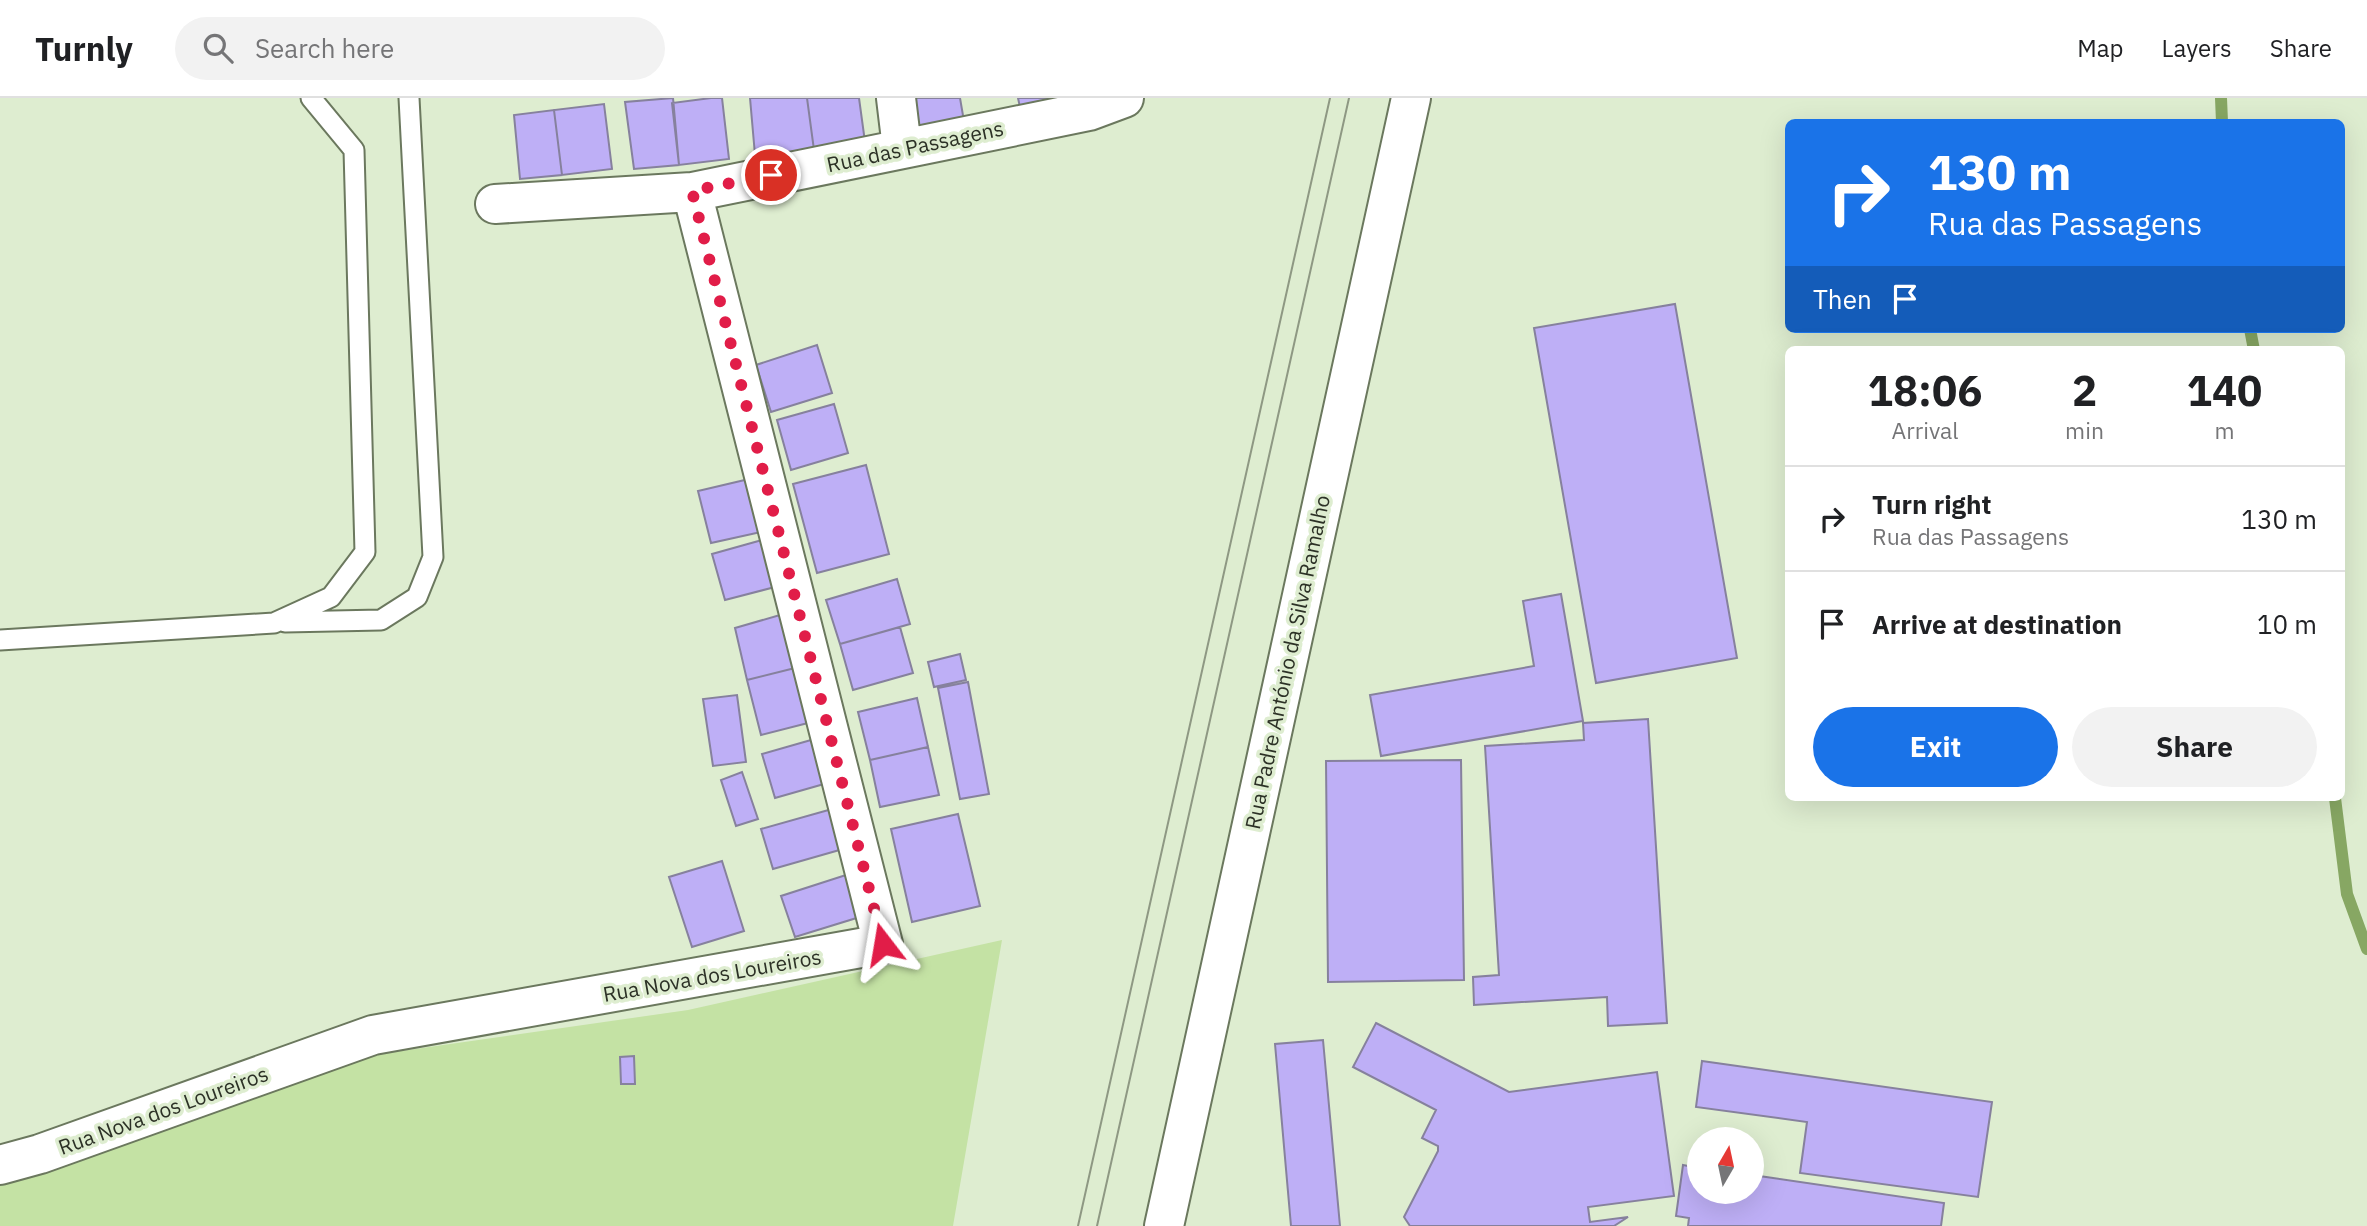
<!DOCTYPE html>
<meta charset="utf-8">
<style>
:root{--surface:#fff;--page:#f2f2f2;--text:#202124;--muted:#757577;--line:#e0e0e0;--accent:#1a73e8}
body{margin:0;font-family:"IBM Plex Sans",sans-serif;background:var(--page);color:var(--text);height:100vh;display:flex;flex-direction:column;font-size:26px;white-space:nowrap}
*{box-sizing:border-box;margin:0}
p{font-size:23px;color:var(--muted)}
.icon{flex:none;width:38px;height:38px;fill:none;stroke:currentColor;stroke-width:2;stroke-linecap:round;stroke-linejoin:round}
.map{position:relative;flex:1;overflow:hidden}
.details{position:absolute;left:1785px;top:248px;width:560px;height:455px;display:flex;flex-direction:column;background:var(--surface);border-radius:10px;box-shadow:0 7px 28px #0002}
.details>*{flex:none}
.hud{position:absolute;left:1785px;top:21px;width:560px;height:214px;border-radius:10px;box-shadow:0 7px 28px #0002;background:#1a73e8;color:#fff;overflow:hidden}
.needle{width:46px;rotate:9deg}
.buttons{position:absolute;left:1687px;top:1029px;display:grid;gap:14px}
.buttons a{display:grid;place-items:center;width:77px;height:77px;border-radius:50%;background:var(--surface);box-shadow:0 7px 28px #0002;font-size:35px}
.pin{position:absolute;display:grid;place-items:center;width:60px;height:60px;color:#fff;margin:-30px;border:4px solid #fff;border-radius:50%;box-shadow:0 2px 7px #0007}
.me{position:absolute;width:77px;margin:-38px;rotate:346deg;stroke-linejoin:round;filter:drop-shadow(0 0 5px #0008)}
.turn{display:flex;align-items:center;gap:24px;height:147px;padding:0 28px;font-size:32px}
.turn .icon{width:91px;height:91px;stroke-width:2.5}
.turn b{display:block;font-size:49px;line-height:60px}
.then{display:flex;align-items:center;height:66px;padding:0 28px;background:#0003;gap:14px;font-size:26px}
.eta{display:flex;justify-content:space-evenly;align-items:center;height:119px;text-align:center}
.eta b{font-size:42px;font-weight:800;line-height:49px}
.action{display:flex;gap:14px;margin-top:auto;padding:14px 28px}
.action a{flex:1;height:80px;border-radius:42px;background:var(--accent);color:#fff;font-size:28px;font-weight:800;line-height:80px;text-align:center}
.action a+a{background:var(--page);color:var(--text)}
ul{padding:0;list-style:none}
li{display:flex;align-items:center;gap:21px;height:105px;padding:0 28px;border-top:2px solid var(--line)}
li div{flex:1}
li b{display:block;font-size:26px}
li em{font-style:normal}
header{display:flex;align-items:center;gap:42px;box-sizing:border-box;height:98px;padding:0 35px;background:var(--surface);border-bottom:2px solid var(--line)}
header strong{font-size:33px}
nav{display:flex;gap:38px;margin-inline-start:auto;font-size:24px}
.search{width:490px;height:63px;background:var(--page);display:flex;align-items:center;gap:18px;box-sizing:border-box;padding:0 24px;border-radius:38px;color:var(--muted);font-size:26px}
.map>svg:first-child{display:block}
.green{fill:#c4e2a4}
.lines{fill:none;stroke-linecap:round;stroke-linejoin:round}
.stream{stroke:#87a763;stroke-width:12}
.building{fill:#beaff6;stroke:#86819d;stroke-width:2}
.service-casing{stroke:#6b785e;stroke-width:23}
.minor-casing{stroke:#6b785e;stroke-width:42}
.service{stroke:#fff;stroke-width:19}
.minor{stroke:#fff;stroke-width:38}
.tram{stroke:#8e9883;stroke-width:2}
.route{stroke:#e11d48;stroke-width:12;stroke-dasharray:0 21.6}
.labels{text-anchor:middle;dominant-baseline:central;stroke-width:7;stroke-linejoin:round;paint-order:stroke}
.street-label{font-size:21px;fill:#2c3126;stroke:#deedd0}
</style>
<header>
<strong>Turnly</strong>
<div class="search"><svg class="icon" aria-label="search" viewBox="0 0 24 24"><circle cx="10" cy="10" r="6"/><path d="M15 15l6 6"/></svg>Search here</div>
<nav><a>Map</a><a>Layers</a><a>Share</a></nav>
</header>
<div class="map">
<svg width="2367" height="1128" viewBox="0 0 2367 1128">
<rect width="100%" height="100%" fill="#deedd0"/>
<path class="green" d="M1002,842L953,1128H0V1084L62,1070L79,1055L254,988L380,956L688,912Z"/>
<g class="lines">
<path class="stream" d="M2221,0L2222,24
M2250,231L2254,252
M2335,700L2347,796L2367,851"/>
</g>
<path class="building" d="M673,0L679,67L634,71L625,4Z
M711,0H722L729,61L679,67L672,5Z
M750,0H807L814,52L755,57Z
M807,0H859L865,44L814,52Z
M906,0H960L965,29L913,39Z
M1018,0H1084L1021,14Z
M604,6L612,71L562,77L554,12Z
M554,12L562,77L520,81L514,17Z
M1675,206L1737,560L1596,585L1534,230Z
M817,247L832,295L771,314L756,267Z
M834,306L848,355L791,372L777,322Z
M866,367L889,456L817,475L793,386Z
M749,381L761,434L711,445L698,393Z
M762,442L775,489L725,502L712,456Z
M897,481L910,526L840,546L826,502Z
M1561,496L1583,623L1381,658L1370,597L1534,568L1523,503Z
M780,517L795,570L747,582L735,530Z
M900,529L913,575L853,592L840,546Z
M960,556L966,582L934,589L928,564Z
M795,570L808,625L761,637L747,582Z
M968,584L989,696L960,701L938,590Z
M737,597L746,664L713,668L703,601Z
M917,600L928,649L870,662L858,614Z
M1648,621L1667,925L1608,928L1607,899L1474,907L1473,879L1499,877L1485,648L1584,642L1583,625Z
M811,642L824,686L775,700L762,656Z
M928,649L939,697L880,709L870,662Z
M1461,662L1464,882L1328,884L1326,663Z
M742,674L758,721L736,728L721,682Z
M832,711L843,751L773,771L761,731Z
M958,716L980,808L912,824L891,731Z
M722,763L744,833L692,849L669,779Z
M849,776L863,818L795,839L781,798Z
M1376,925L1509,994L1657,974L1674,1098L1588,1109L1590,1124L1628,1119L1614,1128H1410L1404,1119L1438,1053V1048L1422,1040L1436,1012L1353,969Z
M1323,942L1340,1128H1291L1275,946Z
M634,958L635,986H621L620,959Z
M1702,963L1992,1004L1978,1099L1800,1075L1807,1024L1696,1009Z
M1683,1067L1699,1070V1094H1752V1077L1944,1105L1941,1128H1688L1689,1120L1676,1118Z"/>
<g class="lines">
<defs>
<path id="service" d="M285,524L381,522L417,499L433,459L409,0
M0,542L274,525L331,499L365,454L354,52L311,0"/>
<path id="minor" d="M896,0L902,50
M495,106L692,94L1089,13L1124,0
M0,1067L40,1056L373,937L883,846L692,94
M1164,1128L1411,0"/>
</defs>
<use href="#service" class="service-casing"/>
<use href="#minor" class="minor-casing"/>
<use href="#service" class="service"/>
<use href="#minor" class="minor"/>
<path class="tram" d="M1078,1128L1330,0
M1097,1128L1349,0"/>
</g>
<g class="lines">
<path class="route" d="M771,77L692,93L883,846"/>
</g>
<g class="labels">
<g class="street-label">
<text transform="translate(915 48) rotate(-12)">Rua das Passagens</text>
<text transform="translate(1287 564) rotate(-78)">Rua Padre António da Silva Ramalho</text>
<text transform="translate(712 877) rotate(-10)">Rua Nova dos Loureiros</text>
<text transform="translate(163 1012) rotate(-20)">Rua Nova dos Loureiros</text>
</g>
</g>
</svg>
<div class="buttons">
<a><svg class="needle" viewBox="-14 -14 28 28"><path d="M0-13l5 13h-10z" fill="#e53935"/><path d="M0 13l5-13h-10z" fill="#757577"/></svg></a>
</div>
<div class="pin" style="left:771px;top:77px;background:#d93025"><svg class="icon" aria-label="arrive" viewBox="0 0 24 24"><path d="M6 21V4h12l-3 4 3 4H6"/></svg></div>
<svg class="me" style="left:883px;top:846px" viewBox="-20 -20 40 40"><path d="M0-17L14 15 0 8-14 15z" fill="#e11d48" stroke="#fff" stroke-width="4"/></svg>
<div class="hud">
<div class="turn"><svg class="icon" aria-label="right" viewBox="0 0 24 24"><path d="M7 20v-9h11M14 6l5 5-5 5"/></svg><div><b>130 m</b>Rua das Passagens</div></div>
<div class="then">Then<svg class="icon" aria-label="arrive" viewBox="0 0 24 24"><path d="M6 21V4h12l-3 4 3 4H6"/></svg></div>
</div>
<section class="details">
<div class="eta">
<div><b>18:06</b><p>Arrival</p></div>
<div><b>2</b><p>min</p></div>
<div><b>140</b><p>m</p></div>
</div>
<ul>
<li><svg class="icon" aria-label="right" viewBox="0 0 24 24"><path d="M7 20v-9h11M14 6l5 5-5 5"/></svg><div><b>Turn right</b><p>Rua das Passagens</p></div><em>130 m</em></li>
<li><svg class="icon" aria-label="arrive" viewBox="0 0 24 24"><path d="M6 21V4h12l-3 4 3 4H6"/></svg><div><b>Arrive at destination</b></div><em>10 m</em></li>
</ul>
<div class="action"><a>Exit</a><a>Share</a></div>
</section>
</div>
